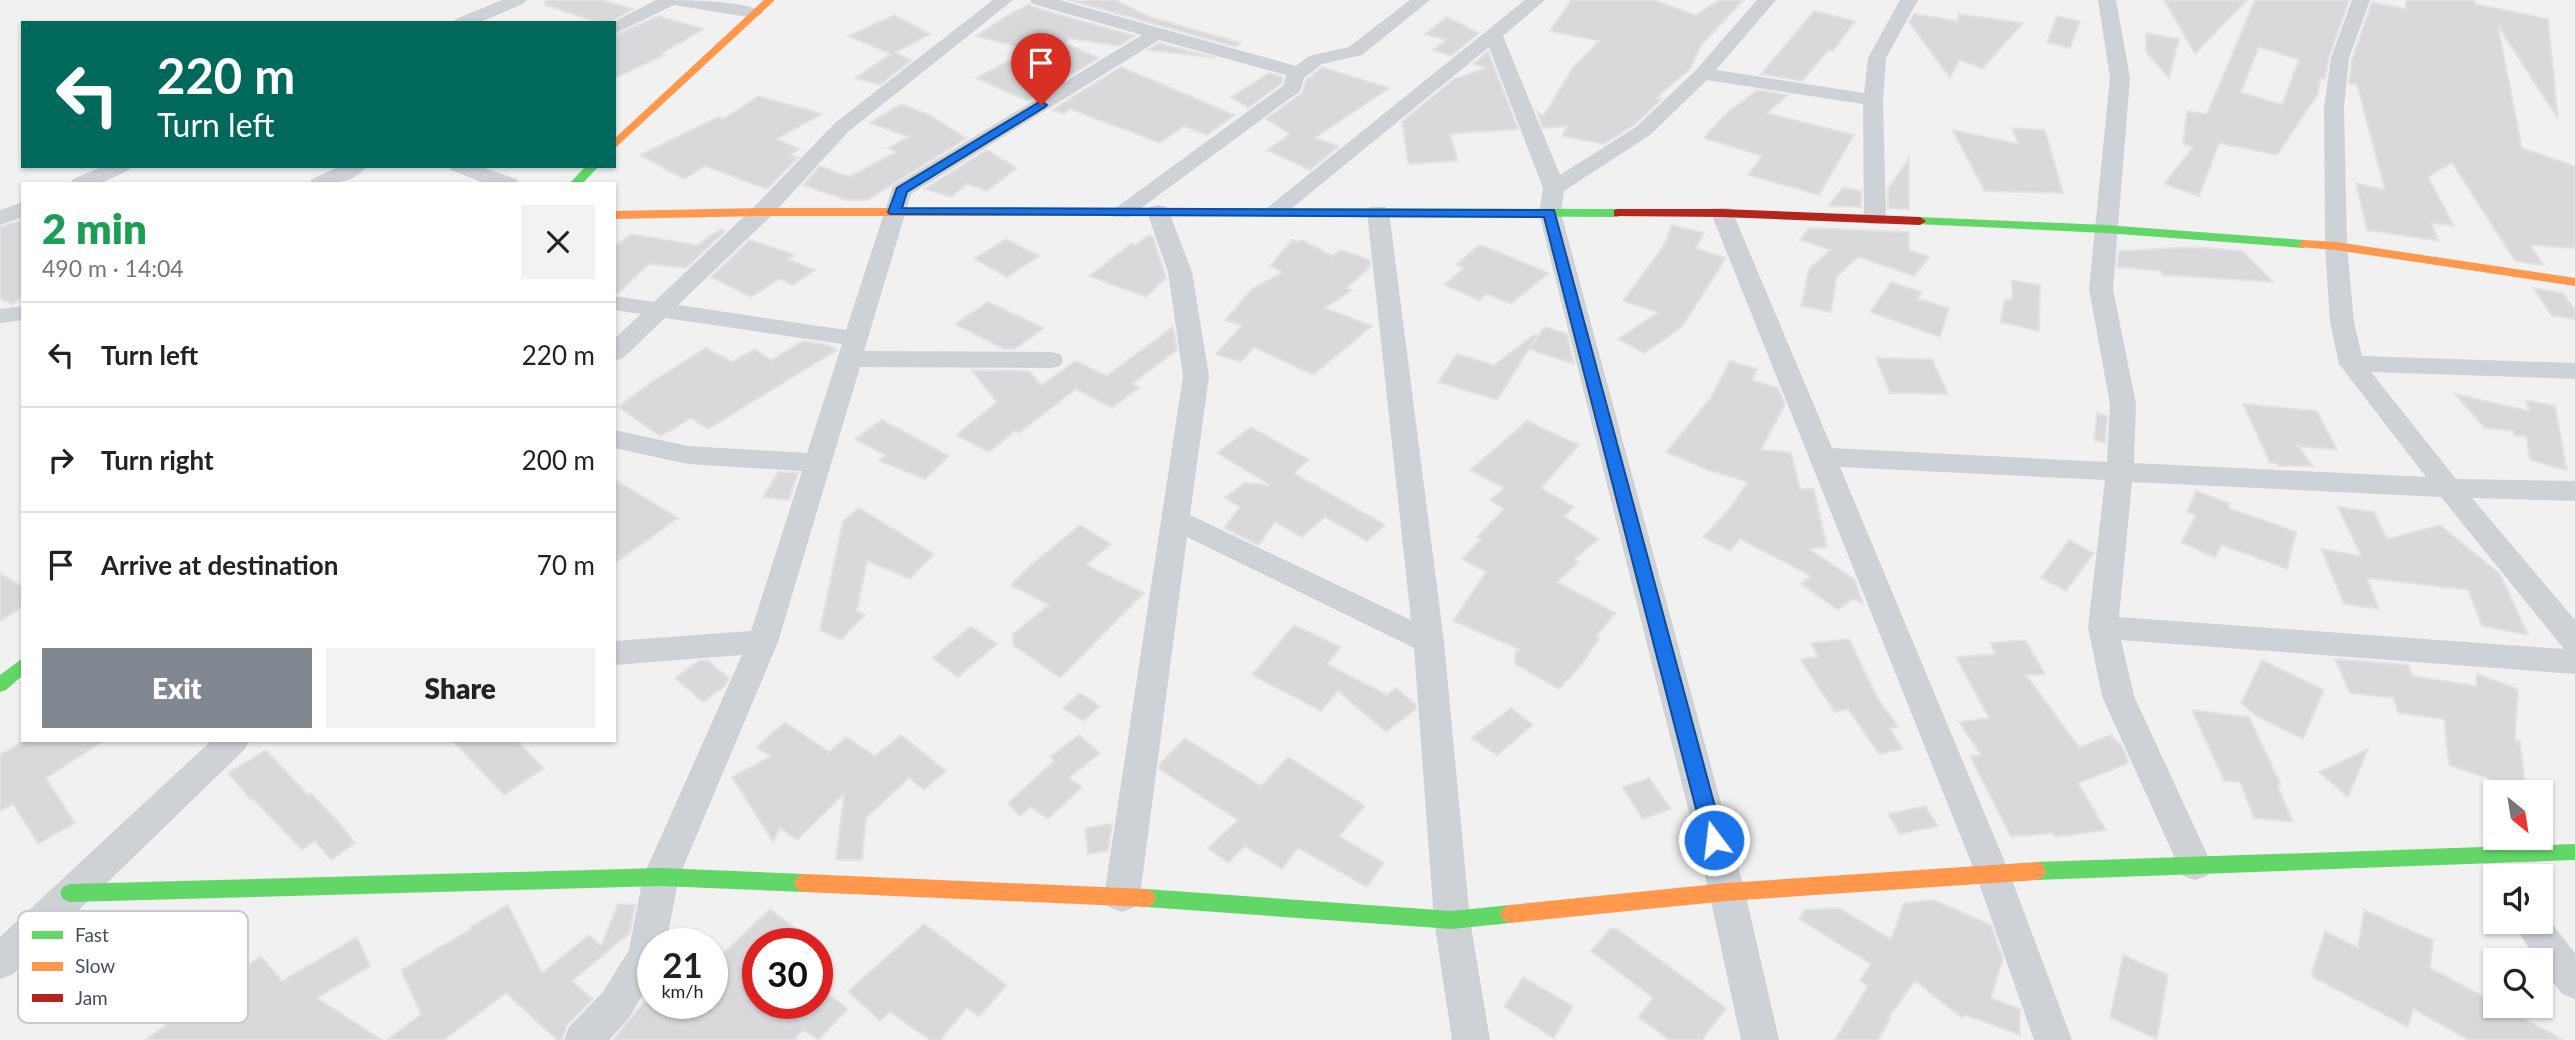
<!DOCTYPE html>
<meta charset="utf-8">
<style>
:root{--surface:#fff;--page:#f2f2f2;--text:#222;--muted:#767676;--line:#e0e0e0;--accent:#828892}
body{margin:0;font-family:Lato,sans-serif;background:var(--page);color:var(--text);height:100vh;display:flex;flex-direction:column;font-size:26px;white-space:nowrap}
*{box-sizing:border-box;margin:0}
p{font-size:23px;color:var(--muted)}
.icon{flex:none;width:38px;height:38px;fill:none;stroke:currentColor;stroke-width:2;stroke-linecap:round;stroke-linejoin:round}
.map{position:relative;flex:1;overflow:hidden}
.drawer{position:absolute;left:21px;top:182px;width:595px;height:560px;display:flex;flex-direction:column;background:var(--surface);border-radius:0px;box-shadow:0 2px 5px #0004}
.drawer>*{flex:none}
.banner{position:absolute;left:21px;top:21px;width:595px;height:147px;border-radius:0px;box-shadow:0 2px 5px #0004;background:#00695c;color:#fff;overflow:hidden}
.needle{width:46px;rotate:150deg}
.fabs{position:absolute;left:2483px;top:780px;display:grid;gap:14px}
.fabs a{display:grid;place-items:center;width:70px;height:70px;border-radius:0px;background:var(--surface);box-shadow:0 2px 5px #0004;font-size:35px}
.speed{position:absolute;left:637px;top:928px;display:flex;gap:14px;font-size:35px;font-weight:700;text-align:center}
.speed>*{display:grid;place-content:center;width:91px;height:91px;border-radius:50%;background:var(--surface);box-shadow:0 2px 5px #0004;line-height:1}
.speed small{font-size:18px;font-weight:400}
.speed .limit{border:10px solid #d22;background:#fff;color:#111}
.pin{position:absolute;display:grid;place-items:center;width:60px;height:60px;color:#fff;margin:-72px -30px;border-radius:50% 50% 50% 0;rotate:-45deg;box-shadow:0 0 7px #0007}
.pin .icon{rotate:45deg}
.me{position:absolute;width:77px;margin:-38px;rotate:345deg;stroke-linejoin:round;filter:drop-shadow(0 0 5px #0008)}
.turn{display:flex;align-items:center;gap:24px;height:147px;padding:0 21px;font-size:32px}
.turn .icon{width:91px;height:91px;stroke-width:2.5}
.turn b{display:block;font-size:49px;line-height:60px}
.round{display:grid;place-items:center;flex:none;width:74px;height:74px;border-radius:0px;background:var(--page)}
.summary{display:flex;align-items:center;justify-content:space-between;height:119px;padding:0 21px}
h1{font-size:42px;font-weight:800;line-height:52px;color:#1e9e55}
.action{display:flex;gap:14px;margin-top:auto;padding:14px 21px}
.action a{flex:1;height:80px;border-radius:0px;background:var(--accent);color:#fff;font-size:28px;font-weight:800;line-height:80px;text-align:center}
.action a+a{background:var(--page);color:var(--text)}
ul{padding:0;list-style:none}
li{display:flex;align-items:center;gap:21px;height:105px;padding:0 21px;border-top:2px solid var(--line)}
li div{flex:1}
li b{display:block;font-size:26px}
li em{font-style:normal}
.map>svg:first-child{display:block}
.building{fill:#d9d9db;stroke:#e3e3e4;stroke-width:2;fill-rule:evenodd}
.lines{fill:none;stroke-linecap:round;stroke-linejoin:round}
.street{fill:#ced1d5;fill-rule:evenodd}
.fast{fill:#63d668;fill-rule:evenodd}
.slow{fill:#ff974d;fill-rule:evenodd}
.jam{fill:#b3261e;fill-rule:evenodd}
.route{fill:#1a73e8;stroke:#114b97;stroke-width:2}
.key{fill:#fff;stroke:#c8cacf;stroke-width:2}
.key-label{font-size:19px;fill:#46505f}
</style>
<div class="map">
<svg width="2575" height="1040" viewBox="0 0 2575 1040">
<rect width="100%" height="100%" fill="#f2f1f1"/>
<path class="building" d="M545,0H601L633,9L609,23H600L545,5Z
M1069,0H1116L1150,17L1241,43L1236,47Z
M1571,0H1654L1695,15L1720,0H1744L1701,45L1690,69L1656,98L1662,99L1634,125L1604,144L1562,136L1567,126L1543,128L1537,111L1543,116L1574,66L1599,41L1550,31Z
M2164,0H2247L2195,54Z
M2255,0H2349L2329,57L2325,79L2320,78L2318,94L2277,155L2219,143L2199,196L2164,184L2193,147L2183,144L2187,111L2207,114ZM2259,47L2299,60L2282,105L2241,92Z
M2406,0H2474L2475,4L2548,19L2558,119L2498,26L2522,148L2575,166V248L2530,245L2544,265L2515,261L2452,163L2428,177L2454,226L2431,223L2439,241L2367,230L2356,183L2385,190L2357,85L2349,84L2352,59L2372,2L2406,9Z
M1030,4L1032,7L1135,36L1119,46L1068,38L1066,44L1099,58L1028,101L976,78L1030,50L976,36L1010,14Z
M1814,11L1855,21L1833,51L1829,50L1802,81L1761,74Z
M1914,14L1958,21V14L2023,23L1983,68L1959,60L1950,78L1909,22Z
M894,15L930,34L895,53L912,60L880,85L855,78L891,54L848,36Z
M658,16L704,29L661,54L664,55L614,79V36Z
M2057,16L2080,21L2070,48L2047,42Z
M1447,17L1479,33L1451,56L1433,50L1446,40L1425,34Z
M2146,33L2179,39L2169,78L2146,52Z
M1159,43L1216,58L1148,50Z
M1488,51L1518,129L1450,134L1458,161L1408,164L1402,122L1454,79L1486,68L1473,64Z
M1121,67L1235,115L1207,135L1184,126L1160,143L1070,109L1064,114L1052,110Z
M1322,67L1389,88L1315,138L1339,146L1310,170L1267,150L1290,134L1266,119L1302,93L1306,80Z
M1269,73L1283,77L1282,83L1248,108L1231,97Z
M1757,90L1788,95L1767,113L1854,135L1819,195L1748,175L1762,156L1704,138L1723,116Z
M759,96L822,114L777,139L799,149L789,155L798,158L767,189L705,166L684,179L640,155L718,117L723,119Z
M901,104L927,114L967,138L867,200H846L803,185L820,166L849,177L896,152L888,148L909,137L870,123Z
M2012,128L2045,130L2063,193L1985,191L1952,130L2019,144Z
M987,150L1017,168L987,191L967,184L951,197L924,189Z
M1909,158V209L1888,208V189Z
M1843,187L1861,191V207L1828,206Z
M23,220V298L12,304L0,299V227Z
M1672,225L1704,233L1696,248L1726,258L1682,327L1644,353L1618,339L1658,312L1623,301L1663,247Z
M1809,228L1909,232V250L1929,257L1914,276L1858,257L1837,276L1831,312L1801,306L1809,269L1830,250L1800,240Z
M721,229L725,231L686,268L649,264L618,294L614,293V247L631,234L697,245Z
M1149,235L1153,237L1166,278L1146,297L1089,276L1132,243L1135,245Z
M1006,239L1039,256L1007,277L974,259Z
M750,240L795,255L787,259L815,270L793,285L779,279L751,297L711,277Z
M1292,240L1298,242L1302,240L1333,256L1340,250L1370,260V267L1347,288L1352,290L1325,308L1372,326L1313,375L1254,347L1241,362L1216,354L1242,325L1225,320L1251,290L1282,272L1270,266Z
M1478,246H1484L1549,273L1511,304L1487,294L1479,300L1444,285L1464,268L1456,265Z
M2192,247L2242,251L2273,282L2163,275L2161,271L2117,267L2119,251Z
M2012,280L2040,285L2039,331L2000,322L2005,299L2012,300Z
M1891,282L1922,292L1917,299L1949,308L1940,337L1870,312Z
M2533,288L2563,293L2575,310V319L2552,316Z
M988,302L1044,328L1015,349H1003L955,324Z
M1173,327L1177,350L1132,384L1139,388L1112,408L1076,389L1019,433L1015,431L989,452L956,435L997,402L971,370L1029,371L1041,385L1076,361L1106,376Z
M1545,327L1567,334L1574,364L1529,349L1497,400L1438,382L1457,354L1494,365L1535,334L1537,336L1530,347Z
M803,341L828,345L837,350L708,429L691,418L661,436L618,407L650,383L706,348L732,362L755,349L771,360Z
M1876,358L1932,359L1948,394L1890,393Z
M1730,361L1757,369L1752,380L1778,388L1785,404L1761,450L1791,452L1800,489H1814L1827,547L1809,549L1855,580L1863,604L1853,599L1838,610L1801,584L1811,576L1740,539L1730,551L1703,537L1730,508L1748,482L1708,470L1666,452L1710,399Z
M2455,394L2529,411L2526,400L2555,406L2567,470L2530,460L2526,436H2514V431L2485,428Z
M2243,404L2317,411L2337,450L2298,446L2313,466H2279L2277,463H2270Z
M2097,413L2107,416L2105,443L2094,440Z
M882,420L949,456L925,479L879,461L885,455L855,439Z
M1527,421L1579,445L1541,488L1574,507L1564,516L1599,539L1574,559L1579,562L1557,582L1616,613L1596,636L1599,638L1582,664L1559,689L1515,664V653L1519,649L1453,621L1486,572L1462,559L1481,539L1477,537L1504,509L1490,500L1504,488L1470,470Z
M1251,427L1309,460L1294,473L1385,525L1367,541L1325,517L1302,537L1275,522L1259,545L1224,528L1240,507L1225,498L1244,483L1270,485L1217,453Z
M778,472L798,473L789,500L763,497Z
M614,479L678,518L614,564Z
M2196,491L2230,503L2228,508L2296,532L2287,569L2222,545L2215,558L2181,542L2196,516L2187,512Z
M2338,507L2374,512L2387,539L2440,525L2500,574L2528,635L2482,626L2468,590L2367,578L2379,609L2344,604L2321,549L2361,556Z
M859,508L934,554L910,579L867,561L857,611L865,615L841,640L820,630L843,521Z
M1080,525L1111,544L1087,564L1090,567L1144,593L1060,678L1013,645V634L1049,605L1011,585L1032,564Z
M2069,540L2094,553L2066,591L2041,578Z
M0,573L23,587V607L0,621Z
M1294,625L1341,647L1327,664L1387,695L1396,688L1415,704L1416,709L1386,732L1338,691L1321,711L1252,675Z
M971,626L997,644L958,677L932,658Z
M1849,639L1878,699L1898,727L1890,729L1903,749L1879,754L1848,709L1835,712L1800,659L1818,657L1811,643Z
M2025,640L2045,674L2026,675L2079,747L2111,735L2122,746L2129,763L2078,783L2106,830L2056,837L2053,833L2011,837L1970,756L1981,755L1959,722L1989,718L1956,657L1996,654L1990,643Z
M2335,659L2408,665L2413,676L2476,686L2477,674L2518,689L2515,740L2520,742L2526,791L2449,765L2444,719L2399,713L2393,698L2350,693Z
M707,660L729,678L725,686L703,702L675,678L699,661Z
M2262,660L2324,690L2303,739L2256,716L2241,703Z
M1080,693L1100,706L1083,721L1063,708Z
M1511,708L1533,725L1497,755L1471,738Z
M2192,710L2249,717L2281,785H2277L2293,822L2254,818L2240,782L2224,781Z
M785,722L829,752L846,737L875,756L901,735L946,771L924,790L909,778L866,818L862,860H836L844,794L797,840L780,828L773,842L732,777L771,756L756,747Z
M1079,735L1100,753L1069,778L1082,787L1048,819L1031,807L1019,816L1008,803L1054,761L1050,757Z
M1185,738L1261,786L1288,757L1365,806L1339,836L1384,863L1367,887L1298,848L1282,869L1245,846L1228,863L1208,848L1238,820L1159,769L1160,764Z
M24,740H105L46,778L75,823L38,844L13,804L0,811V755Z
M452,740H516L544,768L504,795Z
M2368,749L2348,797L2319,772Z
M266,750L308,795L311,793L340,824L355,843L331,860L315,841L302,850L253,799L251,800L228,773Z
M1649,778L1671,809L1643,819L1622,787Z
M1925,806L1938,826L1900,834L1888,814Z
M1112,824L1108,851L1088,854L1085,828Z
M1934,900L1991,925L2003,959L1991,998L2020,1009V1035L1965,1015L1962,1018L1915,981L1888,1018L1890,1019L1878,1040H1835L1868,986L1860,980L1871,964L1799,919L1805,910L1839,908L1891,939L1904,903Z
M618,904L635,905L630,933L572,981L593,999L567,1025L562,1040H557L506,993L444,1040H387L421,1014L401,970L471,929L470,927L508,905L542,973L589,935L601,946Z
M770,909L815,943H758V1003H817V985L848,1009L818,1040L803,1030L794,1040H613L643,1003H712V964Z
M2364,910L2433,940L2430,968L2496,1003V1006H2501L2564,1040H2469L2413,1009L2408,1027L2311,976L2325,931L2358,948Z
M924,924L1007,985L979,1017L967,1008L940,1040H930L890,1012L880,1021L848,991Z
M1616,928L1726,1008L1702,1040H1669L1638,1017L1653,998L1591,951L1610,929Z
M357,937L370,966L317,998L382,1040H145L261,956L282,981Z
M2123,955L2168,975L2157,1039L2110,1018Z
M1523,977L1573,1006L1554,1038L1504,1007Z"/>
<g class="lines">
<path class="street" d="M502,0H526L523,4L478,23H453L456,19Z
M656,0C678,0 750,0 763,13L754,18L674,5L614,34V23H612Z
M993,0H1013L849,131L770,217L678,305L846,330L893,186L1142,35L1033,4L1030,0H1059L1296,66L1309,56L1349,47L1410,0H1430L1362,55L1322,64L1304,78L1300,91L1129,217H1113L1110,212L1284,85L1286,75L1159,40L911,194L864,351L1051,352L1060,354L1063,360L1060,366L1051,368L860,367L778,642L679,877L666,943H653V977L629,1018L609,1040H564L569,1027L603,992L629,950L643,877L742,655L614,665V641L751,631L802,471L688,464L614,448V430L688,446L807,453L842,344L665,318L623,358L614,361V339L641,314L614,310V296L654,302L754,207L835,123Z
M1525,0H1545L1503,36L1560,175L1636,127L1696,70L1757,0H1776L1716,70L1864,93L1868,58L1900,0H1918L1886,58L1883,100L1886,219L1883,224H1867L1864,219L1863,104L1707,80L1650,135L1564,191L1561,213L1745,892L1779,1040H1741L1709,892L1539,213L1543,188L1489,47L1281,217H1265L1262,212Z
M2098,0H2116L2130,78L2113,289L2136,404L2134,463L2426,477L2339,364L2330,322L2325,246L2324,107L2331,58L2352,0H2370L2349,58L2344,107L2347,246L2354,322L2362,356L2575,363V379L2371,372L2456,479L2575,481V501L2472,498L2575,620V674L2121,640L2134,696L2212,865L2207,876L2195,880L2183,876L2102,696L2088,627L2105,480L1840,467L2009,872L2072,1040H2034L1975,872L1711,213L1714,208H1730L1733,213L1832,448L2107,462L2110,404L2089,289L2110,78ZM2132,482L2441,497L2564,649L2119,617Z
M104,166H132L129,170L99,184H70L73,179Z
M340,166H367C354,184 329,184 309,184L312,179Z
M448,166H479L516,179L519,184H487L451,170Z
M23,202V217L0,225V210Z
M1158,205L1166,207L1169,212L1192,272L1209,376L1190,515L1411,620L1367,212L1370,207H1386L1389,212L1444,642L1470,920L1490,1040H1452L1434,920L1414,648L1187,537L1140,896L1135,907L1122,912L1109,907L1104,896L1183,376L1168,272L1147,212L1150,207Z
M23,306V320L0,323V309Z
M212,740H250L245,749L13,974L0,979V937Z
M2541,910L2575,953V999L2562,994L2541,966V961H2537L2512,922H2541Z"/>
<path class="fast" d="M586,166H599L582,184H569Z
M1170,208L1618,209L1624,213L1618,217L1166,215L1164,212Z
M1920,217L2106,225L2304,240L2310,244L2304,248L2106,233L1916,224L1914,221Z
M23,658V675L6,690L0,692V675Z
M2575,844V860L2036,880L2029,877L2026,871L2029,865L2036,862Z
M661,868L804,874L811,877L814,883L811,889L804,892L661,886L70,902L63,899L60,893L63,887L70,884Z
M1146,889L1452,911L1510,905L1517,908L1520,914L1517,920L1510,923L1452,929L1146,907L1139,904L1136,898L1139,892Z"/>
<path class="slow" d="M764,0H775L614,149V139Z
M762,208H1170L1176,212L1170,216H762L614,219V211Z
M2304,240L2336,242L2575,278V286L2336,250L2300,247L2298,244Z
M2036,862L2043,865L2046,871L2043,877L2036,880L1727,901L1510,923L1503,920L1500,914L1503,908L1510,905L1727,883Z
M804,874L1146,889L1153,892L1156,898L1153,904L1146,907L804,892L797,889L794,883L797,877Z"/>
<path class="jam" d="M1618,209H1722L1920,217L1926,221L1920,225L1722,217L1614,216V210Z"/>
</g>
<path class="route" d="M1041,101L1047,105L1045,107L907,192L902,208L1554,210L1724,840L1721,846L1714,848L1707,846L1704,840L1544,217L890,214L888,212L897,188Z"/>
<rect x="18" y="911" width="230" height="112" rx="10" class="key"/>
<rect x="32" y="931" width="31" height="8" fill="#63d668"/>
<rect x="32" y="962" width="31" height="9" fill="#ff974d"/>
<rect x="32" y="994" width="31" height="8" fill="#b3261e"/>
<g class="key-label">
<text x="75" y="942">Fast</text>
<text x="75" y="973">Slow</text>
<text x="75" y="1005">Jam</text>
</g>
</svg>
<div class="fabs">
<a><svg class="needle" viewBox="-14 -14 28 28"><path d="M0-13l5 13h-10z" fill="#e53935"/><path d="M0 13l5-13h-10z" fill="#767676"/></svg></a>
<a><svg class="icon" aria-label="sound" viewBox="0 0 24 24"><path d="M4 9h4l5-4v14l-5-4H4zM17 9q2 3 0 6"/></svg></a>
<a><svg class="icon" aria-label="search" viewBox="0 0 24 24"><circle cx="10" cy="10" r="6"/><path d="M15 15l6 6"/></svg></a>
</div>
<div class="speed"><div>21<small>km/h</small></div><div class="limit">30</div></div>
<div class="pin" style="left:1041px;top:105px;background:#d93025"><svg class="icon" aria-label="arrive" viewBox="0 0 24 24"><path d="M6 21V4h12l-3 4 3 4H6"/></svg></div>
<svg class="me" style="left:1714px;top:840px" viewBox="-20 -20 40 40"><circle r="17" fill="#1a73e8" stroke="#fff" stroke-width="3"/><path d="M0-11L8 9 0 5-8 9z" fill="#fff"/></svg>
<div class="banner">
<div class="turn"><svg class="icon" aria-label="left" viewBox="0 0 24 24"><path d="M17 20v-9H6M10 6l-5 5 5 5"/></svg><div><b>220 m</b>Turn left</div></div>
</div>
<section class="drawer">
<div class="summary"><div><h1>2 min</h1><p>490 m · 14:04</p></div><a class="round"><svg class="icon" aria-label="close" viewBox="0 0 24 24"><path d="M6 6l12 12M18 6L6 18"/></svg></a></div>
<ul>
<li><svg class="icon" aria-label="left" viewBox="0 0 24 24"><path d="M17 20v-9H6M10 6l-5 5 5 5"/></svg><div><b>Turn left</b></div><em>220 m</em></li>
<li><svg class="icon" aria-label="right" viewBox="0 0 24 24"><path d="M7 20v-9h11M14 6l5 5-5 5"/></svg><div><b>Turn right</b></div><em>200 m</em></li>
<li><svg class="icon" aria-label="arrive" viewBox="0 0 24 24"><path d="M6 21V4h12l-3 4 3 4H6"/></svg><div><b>Arrive at destination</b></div><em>70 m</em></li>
</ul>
<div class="action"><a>Exit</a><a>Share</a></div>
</section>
</div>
